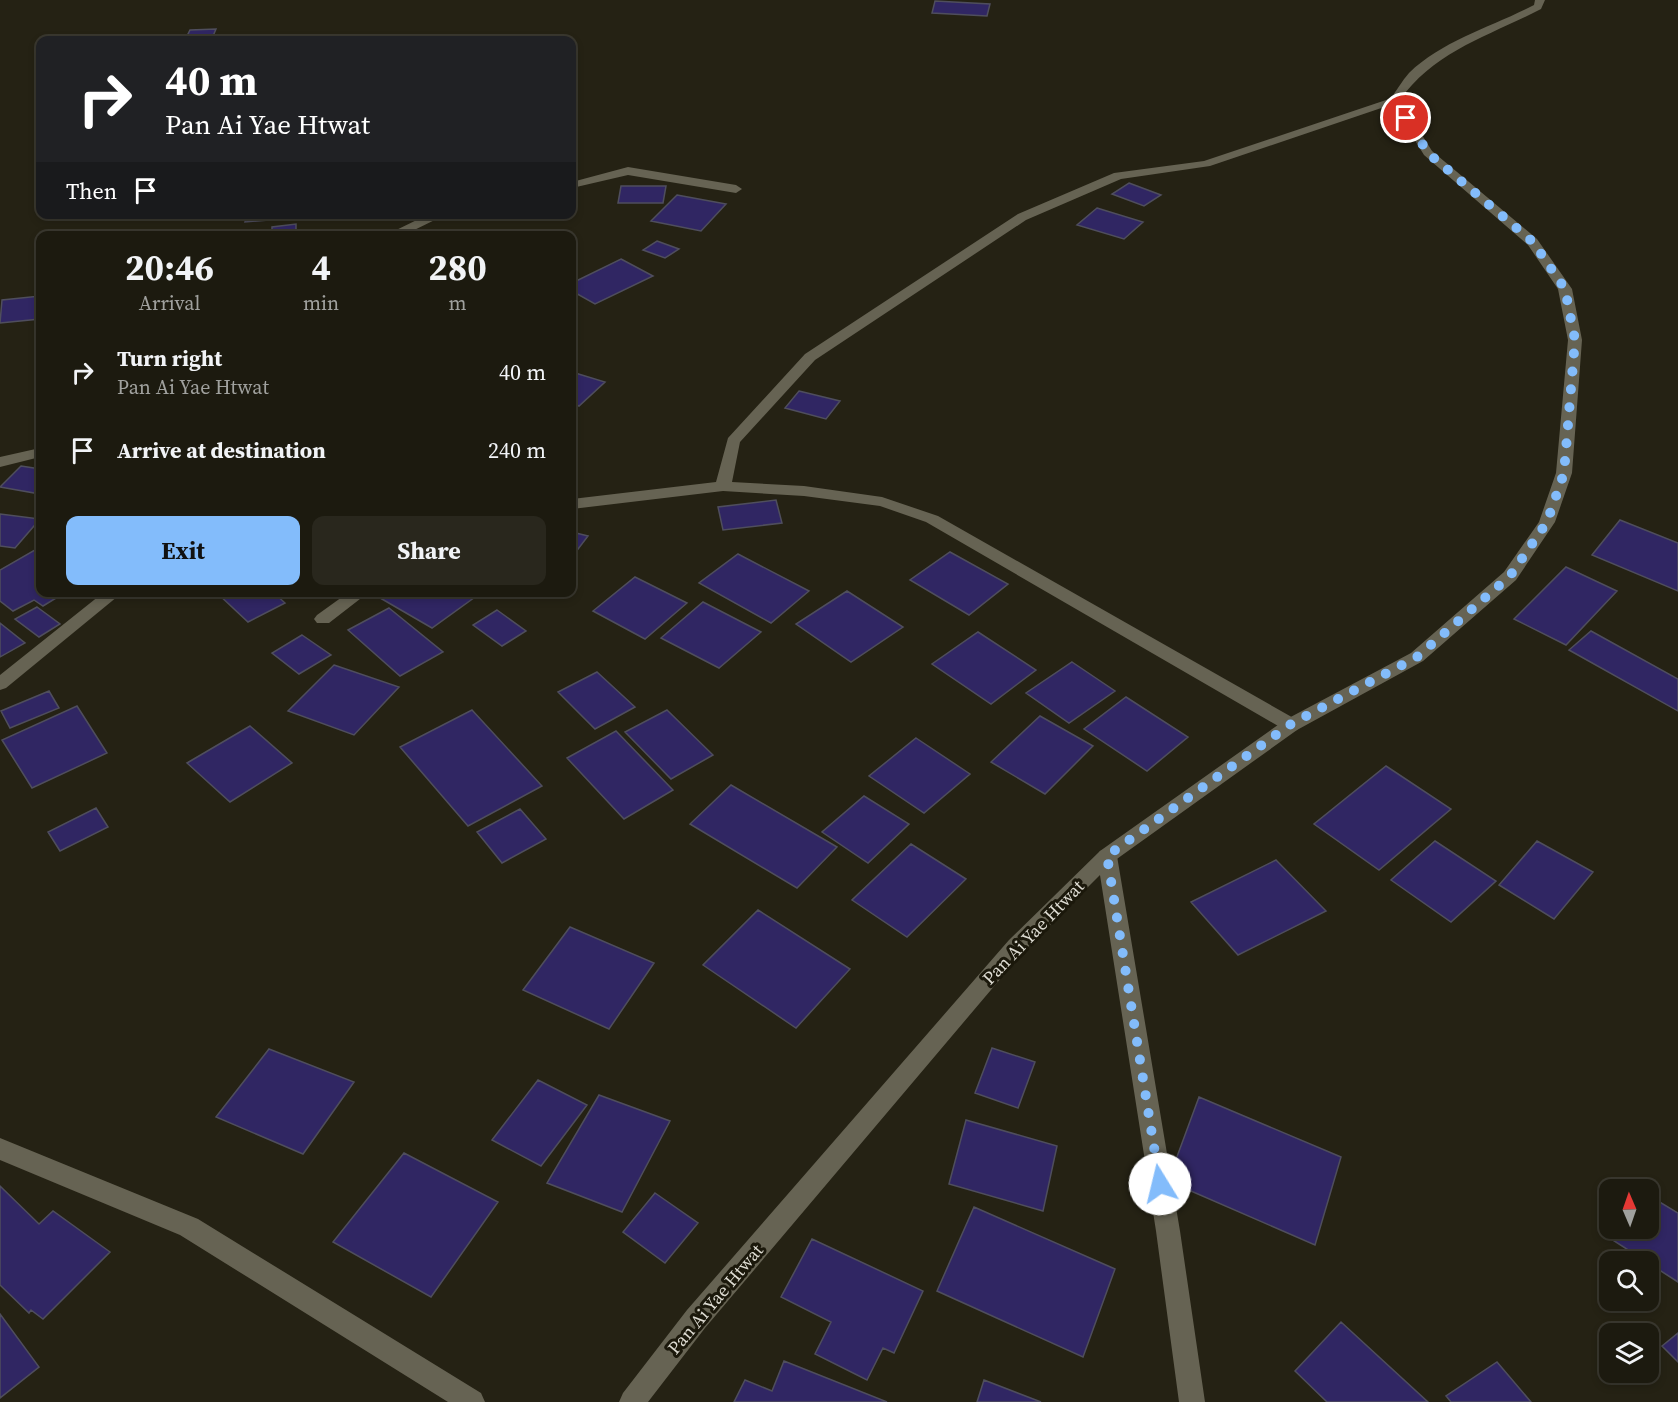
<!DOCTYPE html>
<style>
:root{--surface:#1c1a0f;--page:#29271d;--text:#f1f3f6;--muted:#a0a19e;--line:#3a382f;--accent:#83bcfb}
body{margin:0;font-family:"Source Serif 4",serif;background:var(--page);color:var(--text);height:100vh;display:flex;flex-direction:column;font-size:22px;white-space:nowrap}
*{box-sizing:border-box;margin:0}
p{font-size:20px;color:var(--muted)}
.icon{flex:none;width:33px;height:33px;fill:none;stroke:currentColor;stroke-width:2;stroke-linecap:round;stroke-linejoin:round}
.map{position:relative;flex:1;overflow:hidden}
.panel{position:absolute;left:36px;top:231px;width:540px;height:366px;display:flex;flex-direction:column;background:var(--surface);border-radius:12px;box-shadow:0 3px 9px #0003,0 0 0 2px var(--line)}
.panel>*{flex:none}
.guide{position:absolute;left:36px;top:36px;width:540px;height:183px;border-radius:12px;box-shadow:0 3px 9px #0003,0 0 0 2px var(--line);background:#202124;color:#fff;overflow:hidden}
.needle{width:39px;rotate:358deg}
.buttons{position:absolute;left:1599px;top:1179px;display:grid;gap:12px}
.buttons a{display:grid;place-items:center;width:60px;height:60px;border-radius:12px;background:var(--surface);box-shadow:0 3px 9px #0003,0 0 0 2px var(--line);font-size:30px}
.pin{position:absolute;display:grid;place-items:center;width:51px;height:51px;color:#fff;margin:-26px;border:3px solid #fff;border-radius:50%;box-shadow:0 2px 6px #0007}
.me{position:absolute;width:66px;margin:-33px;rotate:351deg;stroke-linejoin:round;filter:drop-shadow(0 0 4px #0008)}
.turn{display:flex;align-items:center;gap:21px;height:126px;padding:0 30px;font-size:27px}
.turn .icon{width:78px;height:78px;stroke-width:2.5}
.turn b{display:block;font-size:42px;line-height:51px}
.then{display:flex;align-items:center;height:57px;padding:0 30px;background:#0003;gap:12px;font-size:22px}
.eta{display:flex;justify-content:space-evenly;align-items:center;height:102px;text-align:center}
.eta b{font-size:36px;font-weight:700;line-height:42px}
.primary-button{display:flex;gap:12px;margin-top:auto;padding:12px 30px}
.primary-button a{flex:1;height:69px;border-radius:12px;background:var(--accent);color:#111;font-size:24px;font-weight:700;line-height:69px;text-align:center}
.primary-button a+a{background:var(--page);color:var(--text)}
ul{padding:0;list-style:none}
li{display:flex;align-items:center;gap:18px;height:78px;padding:0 30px}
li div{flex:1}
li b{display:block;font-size:22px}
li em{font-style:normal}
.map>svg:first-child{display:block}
.building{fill:#302663;stroke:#4f4e5d;stroke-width:1.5}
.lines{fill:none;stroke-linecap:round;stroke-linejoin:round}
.street{fill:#666353;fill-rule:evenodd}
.secondary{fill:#666353;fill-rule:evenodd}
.route{stroke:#83bcfb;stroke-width:10;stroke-dasharray:0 18}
.labels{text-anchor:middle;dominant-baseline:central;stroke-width:6;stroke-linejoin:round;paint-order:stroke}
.street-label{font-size:18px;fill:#dddbd2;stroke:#1b180b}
</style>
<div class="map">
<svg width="1678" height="1402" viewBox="0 0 1678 1402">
<rect width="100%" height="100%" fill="#252214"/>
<path class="building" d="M935,1L990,4L987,16L932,13Z
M216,29L213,36L186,38L190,30Z
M1129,183L1161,195L1144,206L1112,194Z
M621,186H666L663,203H618Z
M677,195L726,204L701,231L651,221Z
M1097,208L1143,222L1124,239L1077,225Z
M247,214H283L281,219L245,222Z
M296,224V235L272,236V227Z
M657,241L679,249L665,258L643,250Z
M621,259L653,276L595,304L572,291V283Z
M40,296V319L0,323L2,300Z
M572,372L605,382L579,406L572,403Z
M799,391L840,401L826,419L785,408Z
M21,466L40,469V494L0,487Z
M776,500L782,523L723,530L718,507Z
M0,514L40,519L15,548L0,546Z
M1620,520L1678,543V591L1592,555Z
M572,532L588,536L572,557Z
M40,547V592H66L43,606L34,600L13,611L0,601V570Z
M950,552L1008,584L969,615L910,580Z
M738,554L809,591L771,623L699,583Z
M1566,567L1617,591L1566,645L1514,619Z
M635,577L687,603L645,639L593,611Z
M847,591L903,627L851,662L796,624Z
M216,592H273L285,603L248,622Z
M378,592H482L432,628L375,595Z
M703,602L761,632L719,668L661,638Z
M37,607L60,624L39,637L15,619Z
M389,608L443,652L400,676L348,630Z
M497,610L526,631L502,646L473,625Z
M0,623L25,643L0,657Z
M1591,631L1678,679V711L1569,650Z
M978,632L1036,670L991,704L932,664Z
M302,635L331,655L299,674L272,653Z
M1072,662L1115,691L1069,723L1026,693Z
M334,665L399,687L354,735L288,711Z
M597,672L635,707L595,729L558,692Z
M49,691L59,708L10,728L1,711Z
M1126,697L1188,737L1147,771L1084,729Z
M77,706L107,753L32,788L2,740Z
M472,710L542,786L468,826L400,747Z
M667,710L713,755L671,779L625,732Z
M1040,716L1093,746L1045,794L991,762Z
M250,726L292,763L230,802L187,763Z
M616,731L673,790L624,819L567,758Z
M916,738L970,774L924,813L869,776Z
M1386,766L1451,809L1379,870L1314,824Z
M731,785L837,847L797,888L690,824Z
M864,796L909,824L868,863L822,832Z
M96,808L108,827L60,851L48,832Z
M520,809L546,839L502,863L477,832Z
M1435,841L1496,881L1451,922L1391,880Z
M1537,841L1593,872L1554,919L1499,885Z
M911,844L966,879L907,937L852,900Z
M1276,860L1326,911L1238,955L1191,902Z
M758,910L850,969L796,1028L703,965Z
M570,927L654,963L609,1029L523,990Z
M992,1048L1035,1062L1018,1108L975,1093Z
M269,1049L354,1082L303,1154L216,1117Z
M538,1080L587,1105L541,1166L492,1140Z
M599,1095L670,1121L622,1212L547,1183Z
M1199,1097L1341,1157L1315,1245L1168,1181Z
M966,1120L1057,1146L1043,1211L949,1184Z
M404,1153L498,1202L431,1297L333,1242Z
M0,1186L39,1224L53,1211L110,1252L43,1319L31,1310L29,1313L0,1285Z
M655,1193L698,1223L665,1263L623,1232Z
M1648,1195L1678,1213V1282L1608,1237L1613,1228H1648Z
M974,1207L1115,1269L1083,1357L937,1291Z
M812,1239L923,1291L894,1353L883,1348L867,1380L815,1354L831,1322L781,1297Z
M0,1314L39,1367L0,1398Z
M1341,1322L1428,1402H1327L1295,1371Z
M1678,1333V1362L1662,1346Z
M784,1361L887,1402H734L745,1380L772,1391Z
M1497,1362L1531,1402H1451L1446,1396Z
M984,1380L1041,1402H977Z"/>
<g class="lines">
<path class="street" d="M1395,97L1400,100L1399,102L1210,166L1121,179L1026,220L815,360L740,442L732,482L804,486L882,497L938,516L1297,720L1300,725L1297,730L1291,732L1285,730L926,522L880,506L804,496L723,491L572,509V499L716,482L728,438L805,354L1018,214L1114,173L1204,161Z
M628,167L736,185L742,189L736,193L628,175L572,188V182Z
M429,214H447L402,236H384Z
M40,448V457L0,467V457Z
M104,592H123L6,688L0,690V675Z
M349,592H369L329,623H317L314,619L317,615Z
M1107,848L1114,851L1117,856L1180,1231L1205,1402H1179L1156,1231L1097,856L1100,851Z
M0,1138L198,1219L481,1393L485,1402H448L180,1235L0,1160Z"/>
<path class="secondary" d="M1535,0H1545L1541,9C1491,35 1434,51 1400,100L1432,151L1537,239L1572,289L1582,340L1572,473L1555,522L1516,580L1423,661L1297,730L1114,861L1023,952L705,1328L648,1402H619L623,1393L687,1310L1009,940L1100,851L1285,720L1411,653L1504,572L1539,522L1556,473L1568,340L1558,289L1528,245L1424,155L1390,100C1396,91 1402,81 1409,73C1443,40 1492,27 1534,5Z"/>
</g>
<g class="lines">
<path class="route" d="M1160,1184L1107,856L1291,724L1417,657L1510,576L1547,522L1564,473L1575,340L1565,289L1533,242L1428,153L1406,118"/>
</g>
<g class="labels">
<g class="street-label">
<text transform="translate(1033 932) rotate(-46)">Pan Ai Yae Htwat</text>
<text transform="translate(715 1299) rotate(-50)">Pan Ai Yae Htwat</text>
</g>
</g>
</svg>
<div class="buttons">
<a><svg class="needle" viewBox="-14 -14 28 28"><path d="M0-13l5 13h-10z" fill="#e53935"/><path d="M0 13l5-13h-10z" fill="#a0a19e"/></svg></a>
<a><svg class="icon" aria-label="search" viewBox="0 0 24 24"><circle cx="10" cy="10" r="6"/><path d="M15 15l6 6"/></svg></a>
<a><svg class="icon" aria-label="layers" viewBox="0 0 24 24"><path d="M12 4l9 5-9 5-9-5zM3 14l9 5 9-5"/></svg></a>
</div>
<div class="pin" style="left:1406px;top:118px;background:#d93025"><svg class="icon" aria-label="arrive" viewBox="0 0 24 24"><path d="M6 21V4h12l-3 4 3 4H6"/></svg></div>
<svg class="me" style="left:1160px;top:1184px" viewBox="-20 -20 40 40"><circle r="19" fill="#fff"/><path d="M0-13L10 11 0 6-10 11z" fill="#83bcfb"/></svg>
<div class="guide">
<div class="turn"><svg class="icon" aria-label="right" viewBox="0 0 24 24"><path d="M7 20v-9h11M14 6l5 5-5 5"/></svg><div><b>40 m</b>Pan Ai Yae Htwat</div></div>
<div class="then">Then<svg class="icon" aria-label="arrive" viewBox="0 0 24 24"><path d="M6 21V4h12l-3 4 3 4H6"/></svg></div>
</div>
<section class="panel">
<div class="eta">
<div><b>20:46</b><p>Arrival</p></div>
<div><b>4</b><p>min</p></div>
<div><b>280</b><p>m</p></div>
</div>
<ul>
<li><svg class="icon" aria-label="right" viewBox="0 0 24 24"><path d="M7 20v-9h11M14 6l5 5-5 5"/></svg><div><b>Turn right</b><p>Pan Ai Yae Htwat</p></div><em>40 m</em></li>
<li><svg class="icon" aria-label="arrive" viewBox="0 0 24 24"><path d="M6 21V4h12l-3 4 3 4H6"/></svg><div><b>Arrive at destination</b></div><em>240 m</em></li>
</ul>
<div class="primary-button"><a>Exit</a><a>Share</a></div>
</section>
</div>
